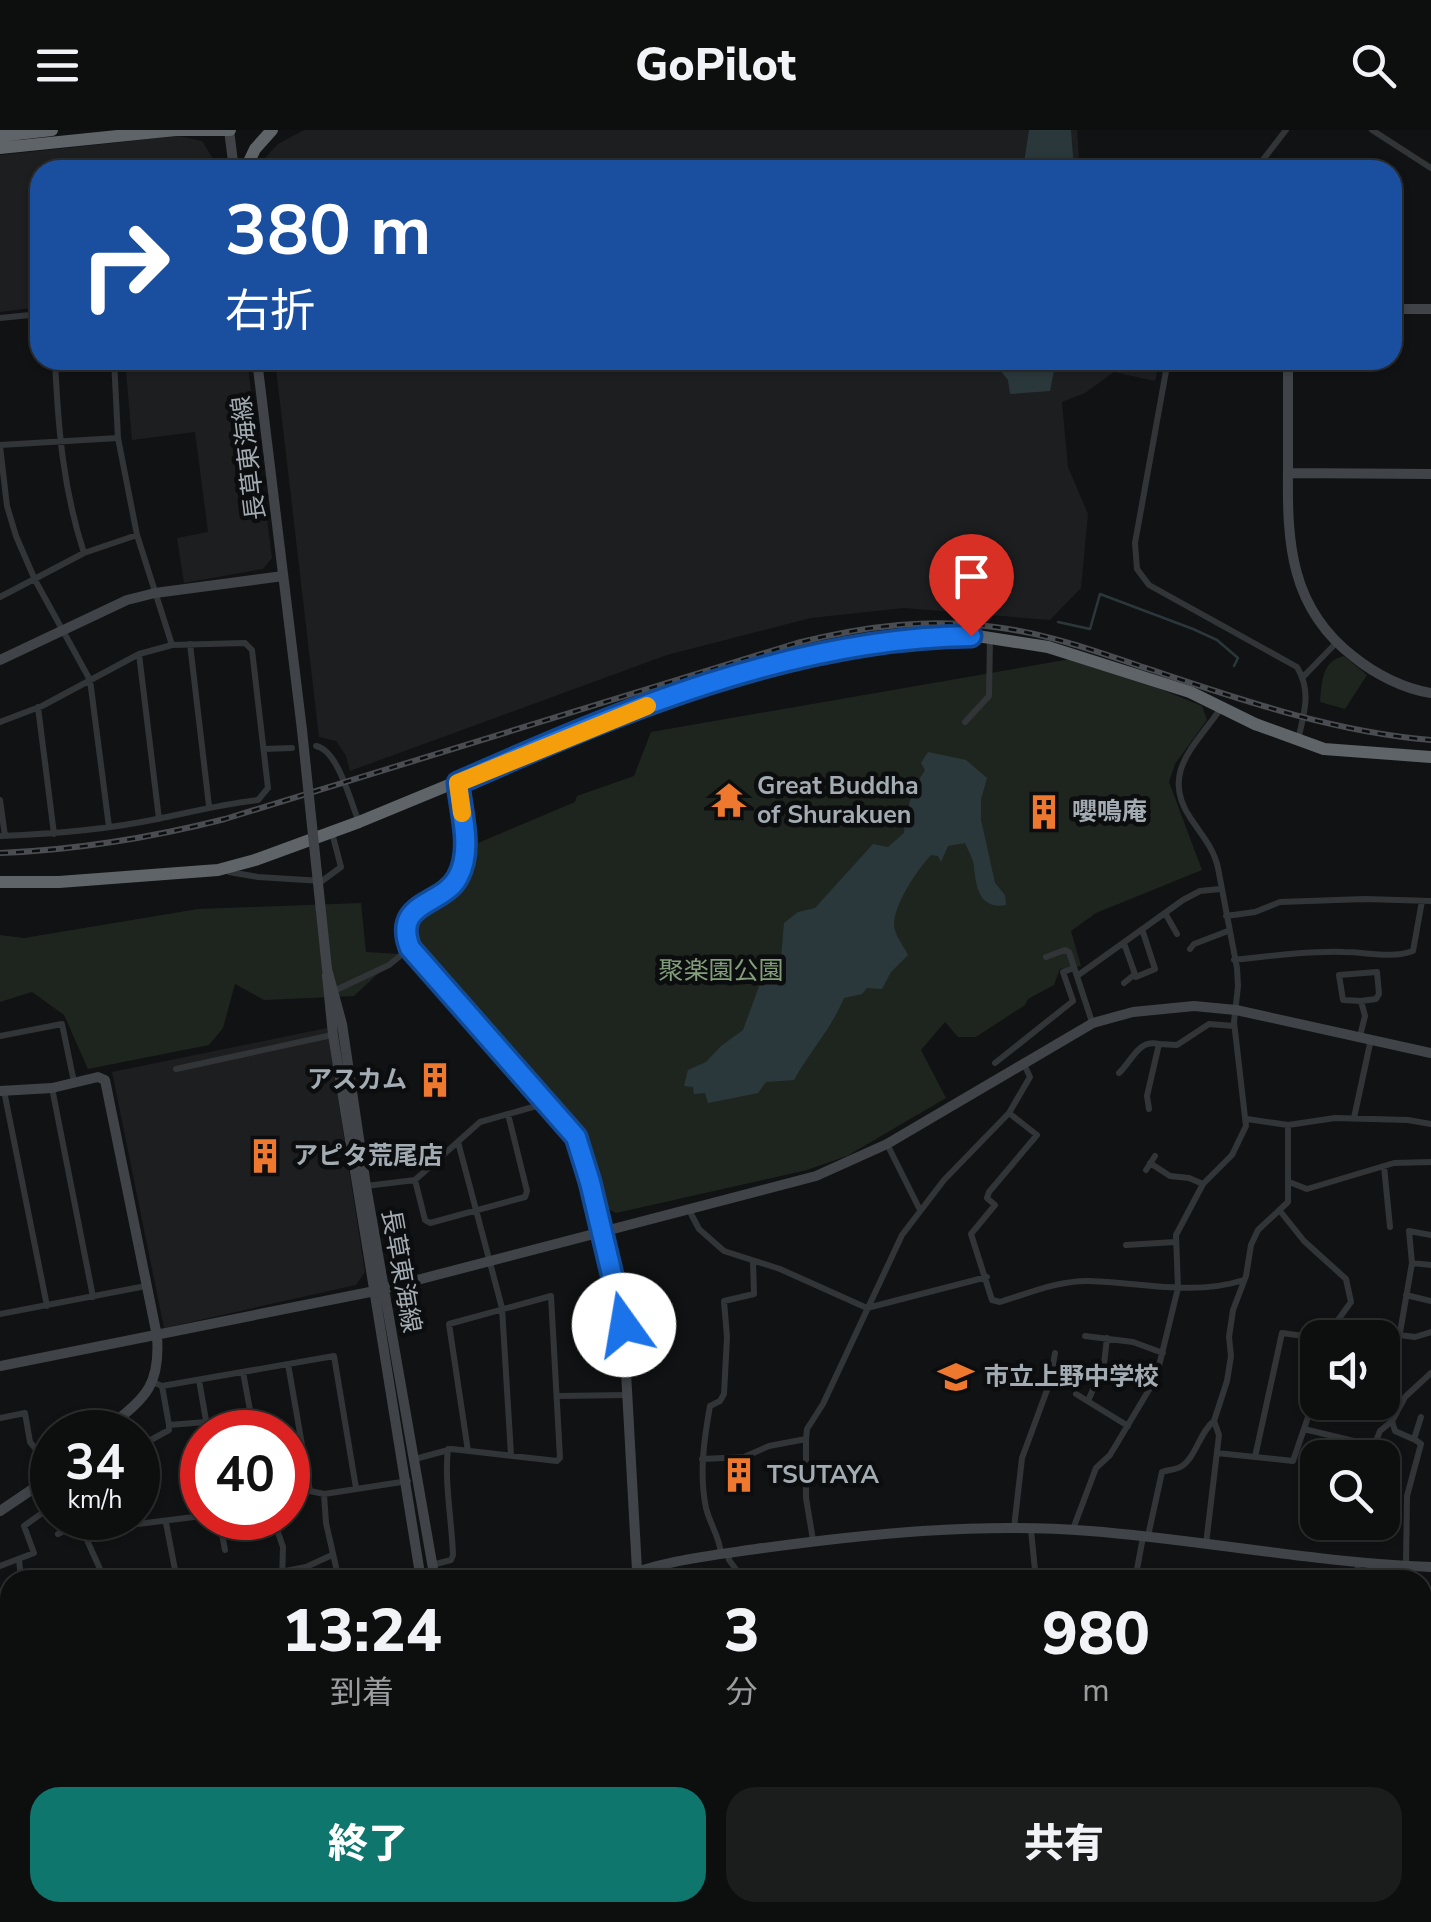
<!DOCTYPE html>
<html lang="ja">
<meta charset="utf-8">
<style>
:root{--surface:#0d0e0e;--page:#1b1c1c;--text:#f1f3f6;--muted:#9a9c9e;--line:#2d2e2e;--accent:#0f766e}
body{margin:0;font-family:"Nunito Sans","Noto Sans JP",sans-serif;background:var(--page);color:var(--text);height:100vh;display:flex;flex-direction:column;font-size:38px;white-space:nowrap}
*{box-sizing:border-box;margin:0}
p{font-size:32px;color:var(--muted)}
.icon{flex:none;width:55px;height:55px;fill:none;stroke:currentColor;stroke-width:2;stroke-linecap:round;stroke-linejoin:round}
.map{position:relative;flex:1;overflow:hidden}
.sheet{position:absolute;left:0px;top:1440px;width:1432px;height:352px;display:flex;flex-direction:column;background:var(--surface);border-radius:30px 30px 0 0;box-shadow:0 2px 8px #0004,0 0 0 2px var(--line)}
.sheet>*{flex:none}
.top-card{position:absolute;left:30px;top:30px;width:1372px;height:210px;border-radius:30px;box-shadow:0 2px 8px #0004,0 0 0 2px var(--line);background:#1a4fa0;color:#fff;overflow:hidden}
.buttons{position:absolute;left:1300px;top:1190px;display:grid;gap:20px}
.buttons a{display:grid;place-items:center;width:100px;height:100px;border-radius:20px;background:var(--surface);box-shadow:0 2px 8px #0004,0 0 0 2px var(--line);font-size:50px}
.speed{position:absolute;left:30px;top:1280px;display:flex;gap:20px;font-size:50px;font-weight:700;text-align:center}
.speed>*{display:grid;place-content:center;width:130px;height:130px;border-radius:50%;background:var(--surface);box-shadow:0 2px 8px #0004,0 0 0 2px var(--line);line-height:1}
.speed small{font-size:25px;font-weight:400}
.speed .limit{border:15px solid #d22;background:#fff;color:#111}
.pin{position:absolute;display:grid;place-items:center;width:85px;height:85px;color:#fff;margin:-102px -42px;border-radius:50% 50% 50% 0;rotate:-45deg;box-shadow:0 0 10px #0007}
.pin .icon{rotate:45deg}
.me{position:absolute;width:110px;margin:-55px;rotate:347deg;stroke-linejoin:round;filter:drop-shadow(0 0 8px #0008)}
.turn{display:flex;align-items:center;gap:35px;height:210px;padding:0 30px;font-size:45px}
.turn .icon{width:130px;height:130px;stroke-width:2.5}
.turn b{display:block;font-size:70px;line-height:85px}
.eta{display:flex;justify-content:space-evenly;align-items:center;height:170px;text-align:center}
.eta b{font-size:60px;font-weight:800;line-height:70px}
.primary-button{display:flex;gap:20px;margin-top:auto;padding:20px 30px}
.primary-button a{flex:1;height:115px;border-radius:30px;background:var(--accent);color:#fff;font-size:40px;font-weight:800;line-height:115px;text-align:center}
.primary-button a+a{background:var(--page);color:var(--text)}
header{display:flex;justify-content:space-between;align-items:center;height:130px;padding:0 30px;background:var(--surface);font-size:45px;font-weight:800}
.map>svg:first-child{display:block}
.built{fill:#1d1e20}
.green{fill:#1e251e}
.water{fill:#2b383b}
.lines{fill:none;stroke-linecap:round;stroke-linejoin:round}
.stream{stroke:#2b383b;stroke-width:2.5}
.street{stroke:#323538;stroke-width:6}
.secondary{stroke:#404448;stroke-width:10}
.highway{stroke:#5e6468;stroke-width:12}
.rail-casing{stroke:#494d51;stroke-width:6}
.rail{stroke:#0c0d0e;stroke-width:2.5;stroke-dasharray:8;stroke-linecap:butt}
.secondary-bridge{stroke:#404448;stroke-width:10}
.route-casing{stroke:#114b97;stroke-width:25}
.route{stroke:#1a73e8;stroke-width:18}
.slow{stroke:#f59e0b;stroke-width:18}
.labels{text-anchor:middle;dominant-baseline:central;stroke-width:9;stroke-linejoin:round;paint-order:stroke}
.street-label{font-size:25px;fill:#a3acb3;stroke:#0c0d0e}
.poi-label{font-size:25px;font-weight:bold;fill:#a3acb3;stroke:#0c0d0e;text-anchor:start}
.park-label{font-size:25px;fill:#829e7a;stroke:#0c0d0e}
</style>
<header><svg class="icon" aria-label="menu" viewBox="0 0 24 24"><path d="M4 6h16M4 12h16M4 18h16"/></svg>GoPilot<svg class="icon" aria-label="search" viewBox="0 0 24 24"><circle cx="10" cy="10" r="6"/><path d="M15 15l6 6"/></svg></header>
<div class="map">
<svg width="1431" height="1792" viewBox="0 0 1431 1792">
<rect width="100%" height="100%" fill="#111213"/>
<path class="built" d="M304,0H1077L1080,40H260L259,34L278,14Z
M179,6L202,11L220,40H40V177L0,182V25Z
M125,230H247L272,428L263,439L184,453L177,408L208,402L195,302L132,310Z
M275,230H1160L1155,251L1114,242L1085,263L1062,272L1068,337L1088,384L1081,458L1050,490L904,478L811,488L667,525L350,641L346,626L336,611L319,607Z
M327,898L365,1142L356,1155L164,1198L112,942Z
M0,1604L10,1621V1782L24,1783L8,1792H0Z"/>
<path class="green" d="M1344,526L1367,545L1345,579L1320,572C1322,553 1321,531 1344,526Z
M1082,527L1202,576L1207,590L1175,634L1169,652L1202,740L1096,783L1071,801L1081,836L1060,839L1054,855L1028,869L1025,875L976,907H958L945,892L921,920L946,968L847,1026L807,1040L616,1083L608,1079L576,1007L427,826C404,788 424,781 457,764L478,713L575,672L577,666L634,646L651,602Z
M361,773L366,822L399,824L354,866L264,870L235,854L223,898L209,915L88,939L64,885L32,862L0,872V805L24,808L198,779Z"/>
<path class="water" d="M1029,0H1071L1074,40H1023Z
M1000,230H1056L1050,261L1010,264L1008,250L999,239Z
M928,622L966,630L987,648L981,669V690L995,753L1005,765L1006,775C979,780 976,756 974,737C974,730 968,720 965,713L948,716L941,732L938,726L931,725C917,740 894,774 894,795C894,804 904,817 908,825L891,842L882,859L867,858L862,864L844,868C831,899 810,921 794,950L766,952L758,963L708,973L705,963L694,964L693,957L684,956L688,940L706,932L721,916L743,900L764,843L780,841L784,793L798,782L815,778L873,714L888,717L904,703C907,678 911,661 925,640L921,633Z"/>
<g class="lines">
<path class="stream" d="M1058,492L1090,499L1100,464L1193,499L1217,510L1238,528L1234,536"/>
<path class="street" d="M1372,0L1431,38
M1255,40L1286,0
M0,188L40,184
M55,230C58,297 63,359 84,423
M114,230L118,308L137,405L172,515
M1168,230L1135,413L1137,439L1149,455L1297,537C1312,562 1304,583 1298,610
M0,315L118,308
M0,316L7,376L16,406L35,450L90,550L109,697
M0,467L84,423L137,405
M190,514L209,676
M139,524L159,689
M1303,547L1337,512
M38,577L54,704
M0,592L42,576L139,524L172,515L245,513L252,520L268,658L258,670C223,674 191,682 157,689C105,700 53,704 0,706
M965,592L989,566L990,508
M316,616C338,620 350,671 359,692
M264,619L292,618
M0,670L5,706
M229,742L258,747L322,751L341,737L332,703
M1165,783L1177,804
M1226,786L1255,782L1280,772L1365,769L1431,771
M1121,815L1125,816L1136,847L1155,839L1142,799
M1190,819L1194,814L1228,801
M1046,827L1065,820L1069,822L1092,892
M1234,830C1270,826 1308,821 1344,822C1367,822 1390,829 1413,821L1422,771
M1077,846L1183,770L1200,761L1220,759
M1124,853L1135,844
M336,860L389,835L410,818
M0,906L62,894L74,952
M1360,906L1365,886L1361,871L1343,870L1339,845L1377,842L1379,864L1376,869L1361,871
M995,933L1073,871L1063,842L1074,838
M176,939L332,905
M1119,943C1132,931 1138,909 1159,914
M52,958L93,1167
M4,961L47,1176
M1149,979L1147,966L1159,914L1177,915L1209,894L1234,896
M1009,983L1037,1005L989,1062L987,1068L995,1075L971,1104L992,1170L1000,1172C1029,1163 1060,1150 1090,1151C1142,1153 1194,1166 1244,1150
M1354,988L1371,909
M1247,989L1288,995L1335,988L1408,990L1431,994
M458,1012L502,1178L511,1325
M887,1014L920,1080
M1150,1033L1170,1046L1189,1048L1203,1054
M1384,1036L1390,1097
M1146,1040L1155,1026
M415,1050L425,1090L430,1093L525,1067L527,1061L508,984
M1289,1052L1307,1059L1394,1033L1431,1032
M366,1056L415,1050L480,992L547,973
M689,1080L699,1099L724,1121L780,1139L867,1178L987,1147
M1280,1081L1304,1111L1346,1149L1351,1172L1330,1201L1314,1208
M1126,1115L1175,1112
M1412,1133L1431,1135
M1406,1165L1431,1171
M0,1184L146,1156
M1399,1205L1415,1207L1431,1202
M1085,1206L1133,1212L1163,1223
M288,1234L310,1361
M243,1242L254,1302
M199,1250L208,1302
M1382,1250L1396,1226L1412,1133L1409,1101L1431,1105
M155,1253L162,1256L334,1226L356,1358
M162,1256L169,1295L206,1292
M1076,1264L1128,1296
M558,1266L627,1265
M1088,1271L1104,1234L1107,1208
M0,1288L25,1283L30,1312L52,1339
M1304,1299L1374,1316L1380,1301L1392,1291
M1413,1309L1395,1301L1392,1291L1405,1267L1431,1243
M138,1317L169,1300V1295
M1217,1323L1293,1331L1318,1258
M1255,1327L1282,1203L1318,1208
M415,1329L452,1319L557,1331L560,1328L551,1166L449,1194L468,1321
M702,1329L744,1327L769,1316L806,1309
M288,1363L310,1361L324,1364L408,1351
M324,1364L326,1393L339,1450
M77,1388L105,1450
M136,1388L138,1394L202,1386
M219,1388L225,1420
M273,1388L283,1417L282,1450
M166,1393L177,1450
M1014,1398L1022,1328L1050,1252L1055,1223
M1073,1399L1096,1338L1110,1325L1156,1248L1178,1158L1176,1105L1203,1054L1232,1025L1246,996L1234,892L1238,856L1237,838L1218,738C1214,719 1202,705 1191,689C1159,643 1196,615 1221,578
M1031,1400L1036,1450
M58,1404L89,1388
M1148,1406L1162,1342C1167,1340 1173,1340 1178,1338C1195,1332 1199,1302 1214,1291
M813,1410L806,1368V1309L807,1299L823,1274L902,1105L944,1050L1009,983L1030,947L1023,932
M1206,1414L1219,1305L1214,1291L1227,1251L1231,1226L1229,1207L1233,1180L1246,1146L1251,1115L1258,1100L1288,1072V995
M721,1423C719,1406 710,1394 706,1378C699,1344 704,1309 710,1276L720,1271L724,1264L727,1207L724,1171L754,1164L753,1132
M728,1423L729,1430L744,1450
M19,1429L21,1450
M432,1435L451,1430L453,1425C452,1392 444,1351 448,1319
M1406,1435L1407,1366L1421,1314L1414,1309L1421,1287
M0,1436L34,1423L24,1396L52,1376
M85,1450L102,1443
M239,1450L306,1437L332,1425
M1135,1450L1143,1407
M1354,1450L1359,1433
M10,1480V1491
M0,1553L10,1549
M1422,1567L1431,1570
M1422,1594L1431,1588
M0,1598L10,1614
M1422,1627L1431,1629
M1422,1679L1431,1681
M161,1782L165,1792
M288,1782L299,1792
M553,1782L557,1789L590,1782
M599,1782H604
M634,1782L639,1792
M711,1782L714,1792
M754,1782L767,1791
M853,1782L857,1792
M884,1782L888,1792
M894,1782L897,1792
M1040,1782L1050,1792
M1098,1782L1102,1786
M1211,1782L1214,1792
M1376,1782L1388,1792
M765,1790L799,1782
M245,1792L256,1782
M310,1792L318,1782
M523,1792L533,1782
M1060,1792L1069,1782
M1158,1792L1177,1784
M1250,1792L1281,1782
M1407,1792L1431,1778"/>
<path class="secondary" d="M229,0L234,40
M1392,179H1431
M257,230L302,600
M1288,230C1288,266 1288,302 1288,339C1287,413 1290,478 1354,527C1375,544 1404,559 1431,563
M1288,343L1431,344
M0,530L127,470L155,463L283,446
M457,653C462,683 472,719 458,747C443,776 393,770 410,818L576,1007L590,1052L623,1188L637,1440
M327,839L342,894L366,1056L435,1450
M327,845L333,905L421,1450
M0,961L52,958L98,947L105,950L157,1206C161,1260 142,1269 103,1302
M0,1236L375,1161L816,1046L887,1014L1093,893L1133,882L1194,876L1236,880L1431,923
M0,1381L52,1346
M615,1450C659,1431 708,1426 756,1419C866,1404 979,1392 1090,1401C1204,1410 1317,1433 1431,1437
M479,1782L481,1792
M492,1782L493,1792
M1177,1784L1180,1792
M15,1792L31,1782"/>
<path class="highway" d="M178,0H230
M0,6L52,0
M0,18L176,0
M245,40L255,19L272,0
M0,752H59L218,740L255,730L359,692L592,596L720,549L834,521L931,506L971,505L1048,517L1190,562L1255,594L1324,619L1431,627"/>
<defs>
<path id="rail" d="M0,723C77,720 150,708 225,689L797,513C865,496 932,487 1002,498C1052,505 1101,523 1149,539C1242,570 1333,602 1431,610"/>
</defs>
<use href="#rail" class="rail-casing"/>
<use href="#rail" class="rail"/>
<path class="secondary-bridge" d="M302,600L327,839"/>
</g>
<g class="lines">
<defs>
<path id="route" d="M624,1195L590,1052L576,1007L410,818C392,771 443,776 458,747C473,719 461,683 458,653C619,582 792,508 971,506"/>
</defs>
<use href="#route" class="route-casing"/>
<use href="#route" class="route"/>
<path class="slow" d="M462,683L458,653L647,576"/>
</g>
<defs>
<symbol id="temple-bare" viewBox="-9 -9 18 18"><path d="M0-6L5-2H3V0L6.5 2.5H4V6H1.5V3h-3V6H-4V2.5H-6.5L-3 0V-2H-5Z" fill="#ee782e" stroke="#0c0d0e" stroke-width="2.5" paint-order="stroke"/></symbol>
<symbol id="building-bare" viewBox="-9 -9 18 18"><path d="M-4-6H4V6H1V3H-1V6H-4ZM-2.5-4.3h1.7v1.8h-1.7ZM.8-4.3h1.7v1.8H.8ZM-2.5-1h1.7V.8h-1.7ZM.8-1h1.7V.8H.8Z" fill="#ee782e" stroke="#0c0d0e" stroke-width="2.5" paint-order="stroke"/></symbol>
<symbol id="school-bare" viewBox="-9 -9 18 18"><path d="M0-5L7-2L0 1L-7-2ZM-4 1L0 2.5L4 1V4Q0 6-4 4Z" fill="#ee782e" stroke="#0c0d0e" stroke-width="2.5" paint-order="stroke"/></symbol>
</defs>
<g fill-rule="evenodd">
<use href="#temple-bare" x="704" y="645" width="50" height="50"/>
<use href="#building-bare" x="1019" y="657" width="50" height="50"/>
<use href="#building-bare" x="410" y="925" width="50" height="50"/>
<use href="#building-bare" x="240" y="1001" width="50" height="50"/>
<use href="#school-bare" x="931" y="1222" width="50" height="50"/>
<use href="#building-bare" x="714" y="1320" width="50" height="50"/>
</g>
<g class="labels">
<g class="street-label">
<text transform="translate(249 328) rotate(-97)">長草東海線</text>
<text transform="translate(401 1141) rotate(80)">長草東海線</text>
</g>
<g class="poi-label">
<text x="757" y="656">Great Buddha<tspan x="757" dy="29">of Shurakuen</tspan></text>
<text x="1072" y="682">嚶鳴庵</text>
<text x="407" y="950" text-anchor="end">アスカム</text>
<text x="293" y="1026">アピタ荒尾店</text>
<text x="984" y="1247">市立上野中学校</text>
<text x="767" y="1345">TSUTAYA</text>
</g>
<g class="park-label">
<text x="721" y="841">聚楽園公園</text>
</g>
</g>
</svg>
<div class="buttons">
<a><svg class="icon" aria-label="sound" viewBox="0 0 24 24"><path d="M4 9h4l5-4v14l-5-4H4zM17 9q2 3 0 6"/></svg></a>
<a><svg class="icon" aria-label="search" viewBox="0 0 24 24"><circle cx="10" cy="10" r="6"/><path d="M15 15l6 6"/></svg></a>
</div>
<div class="speed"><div>34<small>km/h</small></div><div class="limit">40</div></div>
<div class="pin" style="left:971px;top:506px;background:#d93025"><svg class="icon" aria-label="arrive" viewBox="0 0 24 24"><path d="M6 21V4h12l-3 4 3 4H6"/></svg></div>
<svg class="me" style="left:624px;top:1195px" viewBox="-20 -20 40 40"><circle r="19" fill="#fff"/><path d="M0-13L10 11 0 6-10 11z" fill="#1a73e8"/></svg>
<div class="top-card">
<div class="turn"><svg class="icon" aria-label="right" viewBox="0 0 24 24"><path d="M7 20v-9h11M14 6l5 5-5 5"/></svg><div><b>380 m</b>右折</div></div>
</div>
<section class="sheet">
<div class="eta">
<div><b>13:24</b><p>到着</p></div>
<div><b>3</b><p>分</p></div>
<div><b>980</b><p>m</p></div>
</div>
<div class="primary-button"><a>終了</a><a>共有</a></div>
</section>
</div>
